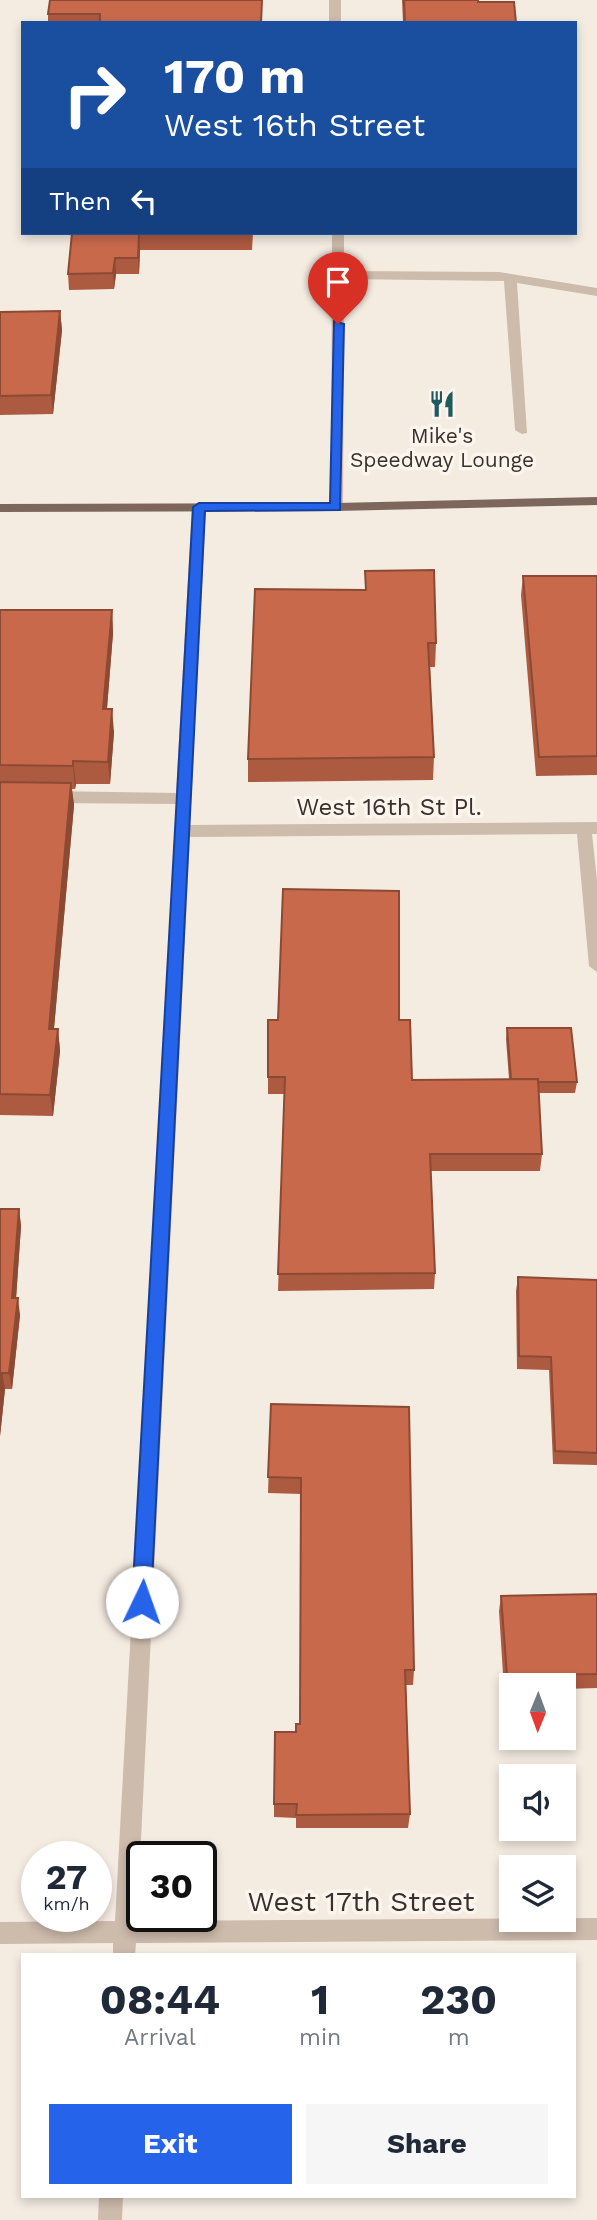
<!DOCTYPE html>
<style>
:root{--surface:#fff;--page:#f6f6f7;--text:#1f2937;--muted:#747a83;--accent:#2563eb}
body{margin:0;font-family:"Work Sans",sans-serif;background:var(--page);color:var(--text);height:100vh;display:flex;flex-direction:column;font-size:26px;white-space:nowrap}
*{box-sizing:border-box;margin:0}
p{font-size:23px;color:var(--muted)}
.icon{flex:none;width:38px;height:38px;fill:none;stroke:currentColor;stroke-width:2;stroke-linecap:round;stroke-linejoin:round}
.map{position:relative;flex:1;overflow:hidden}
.panel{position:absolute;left:21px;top:1953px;width:555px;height:245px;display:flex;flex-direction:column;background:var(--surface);border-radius:0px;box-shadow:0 4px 10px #0003}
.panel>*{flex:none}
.top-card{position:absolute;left:21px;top:21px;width:556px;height:214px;border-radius:0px;box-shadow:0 4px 10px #0003;background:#1a4fa0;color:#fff;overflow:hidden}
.needle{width:46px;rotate:181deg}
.controls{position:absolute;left:499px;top:1673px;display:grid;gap:14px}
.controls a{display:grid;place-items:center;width:77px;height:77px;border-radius:0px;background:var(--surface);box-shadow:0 4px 10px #0003;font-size:35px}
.speed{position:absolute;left:21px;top:1841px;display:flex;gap:14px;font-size:35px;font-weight:700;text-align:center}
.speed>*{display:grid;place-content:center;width:91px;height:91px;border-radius:50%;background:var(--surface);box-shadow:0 4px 10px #0003;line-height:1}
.speed small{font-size:18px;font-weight:400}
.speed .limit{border:4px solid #111;border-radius:10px;background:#fff;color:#111}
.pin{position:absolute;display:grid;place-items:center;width:60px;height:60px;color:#fff;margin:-72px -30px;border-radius:50% 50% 50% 0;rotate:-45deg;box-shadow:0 0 7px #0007}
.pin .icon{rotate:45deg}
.me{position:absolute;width:77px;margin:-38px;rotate:3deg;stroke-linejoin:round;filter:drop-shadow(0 0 5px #0008)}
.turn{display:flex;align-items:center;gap:24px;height:147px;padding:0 28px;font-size:32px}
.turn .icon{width:91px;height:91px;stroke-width:2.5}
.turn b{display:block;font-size:49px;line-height:60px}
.then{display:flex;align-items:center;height:66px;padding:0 28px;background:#0003;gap:14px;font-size:26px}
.eta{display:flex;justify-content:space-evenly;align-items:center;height:119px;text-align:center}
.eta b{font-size:42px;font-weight:700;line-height:49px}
.button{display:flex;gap:14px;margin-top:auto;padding:14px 28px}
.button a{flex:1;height:80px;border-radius:0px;background:var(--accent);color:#fff;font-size:28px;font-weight:700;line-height:80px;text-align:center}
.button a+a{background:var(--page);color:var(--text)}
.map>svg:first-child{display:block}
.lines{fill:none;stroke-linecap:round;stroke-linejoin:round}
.minor{fill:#cdbbac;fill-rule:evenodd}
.major{fill:#7d675c;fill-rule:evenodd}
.wall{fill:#ac5a40}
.shaded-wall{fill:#8c4a34}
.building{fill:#c8694b;stroke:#8c4a34;stroke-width:2}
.route{fill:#2563eb;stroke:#184099;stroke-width:2}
.labels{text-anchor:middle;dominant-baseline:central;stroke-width:7;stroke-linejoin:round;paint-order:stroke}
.far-poi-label{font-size:21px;fill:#3b302b;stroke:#fbf5ee}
.street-label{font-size:24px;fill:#3b302b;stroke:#fbf5ee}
.near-street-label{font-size:28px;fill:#3b302b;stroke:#fbf5ee}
</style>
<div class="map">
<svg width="597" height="2220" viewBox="0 0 597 2220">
<rect width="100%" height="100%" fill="#f4ebe1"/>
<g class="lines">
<path class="minor" d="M329,0H341V23H329Z
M332,233H344V271L499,272L597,288V296L517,283L527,433L522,434L515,430L504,281L344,279L343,507L341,510H331Z
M199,503L206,507L190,825L597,822V834H592L597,880V972L589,966L577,834L190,837L137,1921L597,1918V1940L136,1943L135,1955H113V1943L0,1944V1922L115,1921L176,804L49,803L41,797L49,791L176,793L192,507Z
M99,2196H123L122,2220H98Z"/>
<path class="major" d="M597,497V505L336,511L0,512V504L336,503Z"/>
</g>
<path class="wall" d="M50,0L261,23H48V14Z
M402,0H478V2L516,23H403Z
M72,233H253L252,250H140L139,274H116L114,289L69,290L68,274Z
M60,311L62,330L53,414L0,415V312Z
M365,571L436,643L435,667H430L434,757L433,780L248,782V759L365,590Z
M523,576H597V775L536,776L521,595Z
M0,610H112L113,633L107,709L114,732L110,784H76L75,789H72L74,805L54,1029H58L60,1051L53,1116L0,1115Z
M268,1020H399L412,1080L509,1079L506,1039L507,1028L577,1082L575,1093H539L542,1154L540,1171H431L435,1273L434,1289L278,1291L284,1094H268Z
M0,1209H19L21,1226L16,1298L20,1315L12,1389H5L0,1436Z
M518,1277L597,1280V1465L553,1464L549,1370L517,1369L516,1291Z
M271,1404L414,1670L413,1685H406L410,1814L408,1828H296V1818L274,1817V1804L296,1732L300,1724L301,1494L268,1493Z
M597,1594V1688L564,1689V1685H511V1690H504L499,1611L501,1596Z"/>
<path class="shaded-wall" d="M139,234L140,250L139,274L138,258Z
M115,258L116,274L114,289L113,273Z
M60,311L62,330L53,414L51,395Z
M112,610L113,633L105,732L103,709Z
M112,709L114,732L110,784L108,762Z
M73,761L76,784L75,789L73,766Z
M71,783L74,805L52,1050L49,1029Z
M58,1029L60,1051L53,1116L50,1095Z
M19,1209L21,1226L15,1314L12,1298Z
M18,1298L20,1315L12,1389L9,1373Z
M2,1373L5,1389L0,1436V1388Z"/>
<path class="building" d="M50,0H262L261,23H100V14H48Z
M404,0H478V2H514L516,23H405Z
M72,233H252V234H139L138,258H115L113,273L68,274Z
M60,311L51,395L0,396V312Z
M434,570L436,643H428L434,757L248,759L255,589L366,590L365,571Z
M523,576H597V756L539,757Z
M0,610H112L103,709H112L108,762L73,761V766L0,765Z
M0,782L71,783L49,1029H58L50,1095L0,1094Z
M283,889L399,891V1020H410L412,1080L538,1079L542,1154H430L435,1273L278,1274L285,1077H268V1020H278Z
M507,1028H571L577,1082H538V1079H511Z
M0,1209H19L12,1298H18L9,1373H2L0,1388Z
M518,1277L597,1280V1453L555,1451L551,1357L519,1356Z
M271,1404L409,1407L414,1670H405L410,1814L296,1815L297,1804H274L275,1732H296V1724H300L301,1478L268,1477Z
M597,1594V1674L507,1675L501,1596Z"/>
<path class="route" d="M334,321L344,324L340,510L205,511L151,1602L148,1608L142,1610L135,1608L132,1602L193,507L199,503H330Z"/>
<defs>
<symbol id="restaurant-bare" viewBox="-9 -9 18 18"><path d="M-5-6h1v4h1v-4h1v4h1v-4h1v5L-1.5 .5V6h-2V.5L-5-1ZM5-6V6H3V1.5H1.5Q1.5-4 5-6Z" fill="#1f5a5e" stroke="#fbf5ee" stroke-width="2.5" paint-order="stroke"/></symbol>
</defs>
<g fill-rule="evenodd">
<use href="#restaurant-bare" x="423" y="385" width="38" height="38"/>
</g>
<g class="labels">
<g class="far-poi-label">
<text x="442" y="435">Mike's<tspan x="442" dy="24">Speedway Lounge</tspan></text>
</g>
<g class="street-label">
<text x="389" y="807">West 16th St Pl.</text>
</g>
<g class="near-street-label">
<text x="361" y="1901">West 17th Street</text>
</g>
</g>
</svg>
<div class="controls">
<a><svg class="needle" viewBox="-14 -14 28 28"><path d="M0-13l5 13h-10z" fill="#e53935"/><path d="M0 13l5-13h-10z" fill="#747a83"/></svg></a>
<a><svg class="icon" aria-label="sound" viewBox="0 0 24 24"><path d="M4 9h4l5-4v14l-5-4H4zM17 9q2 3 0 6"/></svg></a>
<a><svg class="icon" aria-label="layers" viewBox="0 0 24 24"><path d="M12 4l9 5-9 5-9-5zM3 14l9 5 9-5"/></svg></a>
</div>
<div class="speed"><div>27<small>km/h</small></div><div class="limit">30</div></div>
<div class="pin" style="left:338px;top:324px;background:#d93025"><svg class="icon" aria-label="arrive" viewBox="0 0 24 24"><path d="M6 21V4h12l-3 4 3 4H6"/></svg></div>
<svg class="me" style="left:142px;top:1602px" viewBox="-20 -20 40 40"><circle r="19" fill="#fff"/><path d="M0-13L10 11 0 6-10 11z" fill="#2563eb"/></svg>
<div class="top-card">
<div class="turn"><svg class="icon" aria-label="right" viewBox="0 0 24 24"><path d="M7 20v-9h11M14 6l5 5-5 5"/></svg><div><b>170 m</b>West 16th Street</div></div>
<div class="then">Then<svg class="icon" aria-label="left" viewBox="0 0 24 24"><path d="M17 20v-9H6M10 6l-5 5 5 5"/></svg></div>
</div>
<section class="panel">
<div class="eta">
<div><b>08:44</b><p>Arrival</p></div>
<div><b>1</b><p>min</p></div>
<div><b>230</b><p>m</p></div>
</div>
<div class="button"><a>Exit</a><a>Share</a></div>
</section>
</div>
